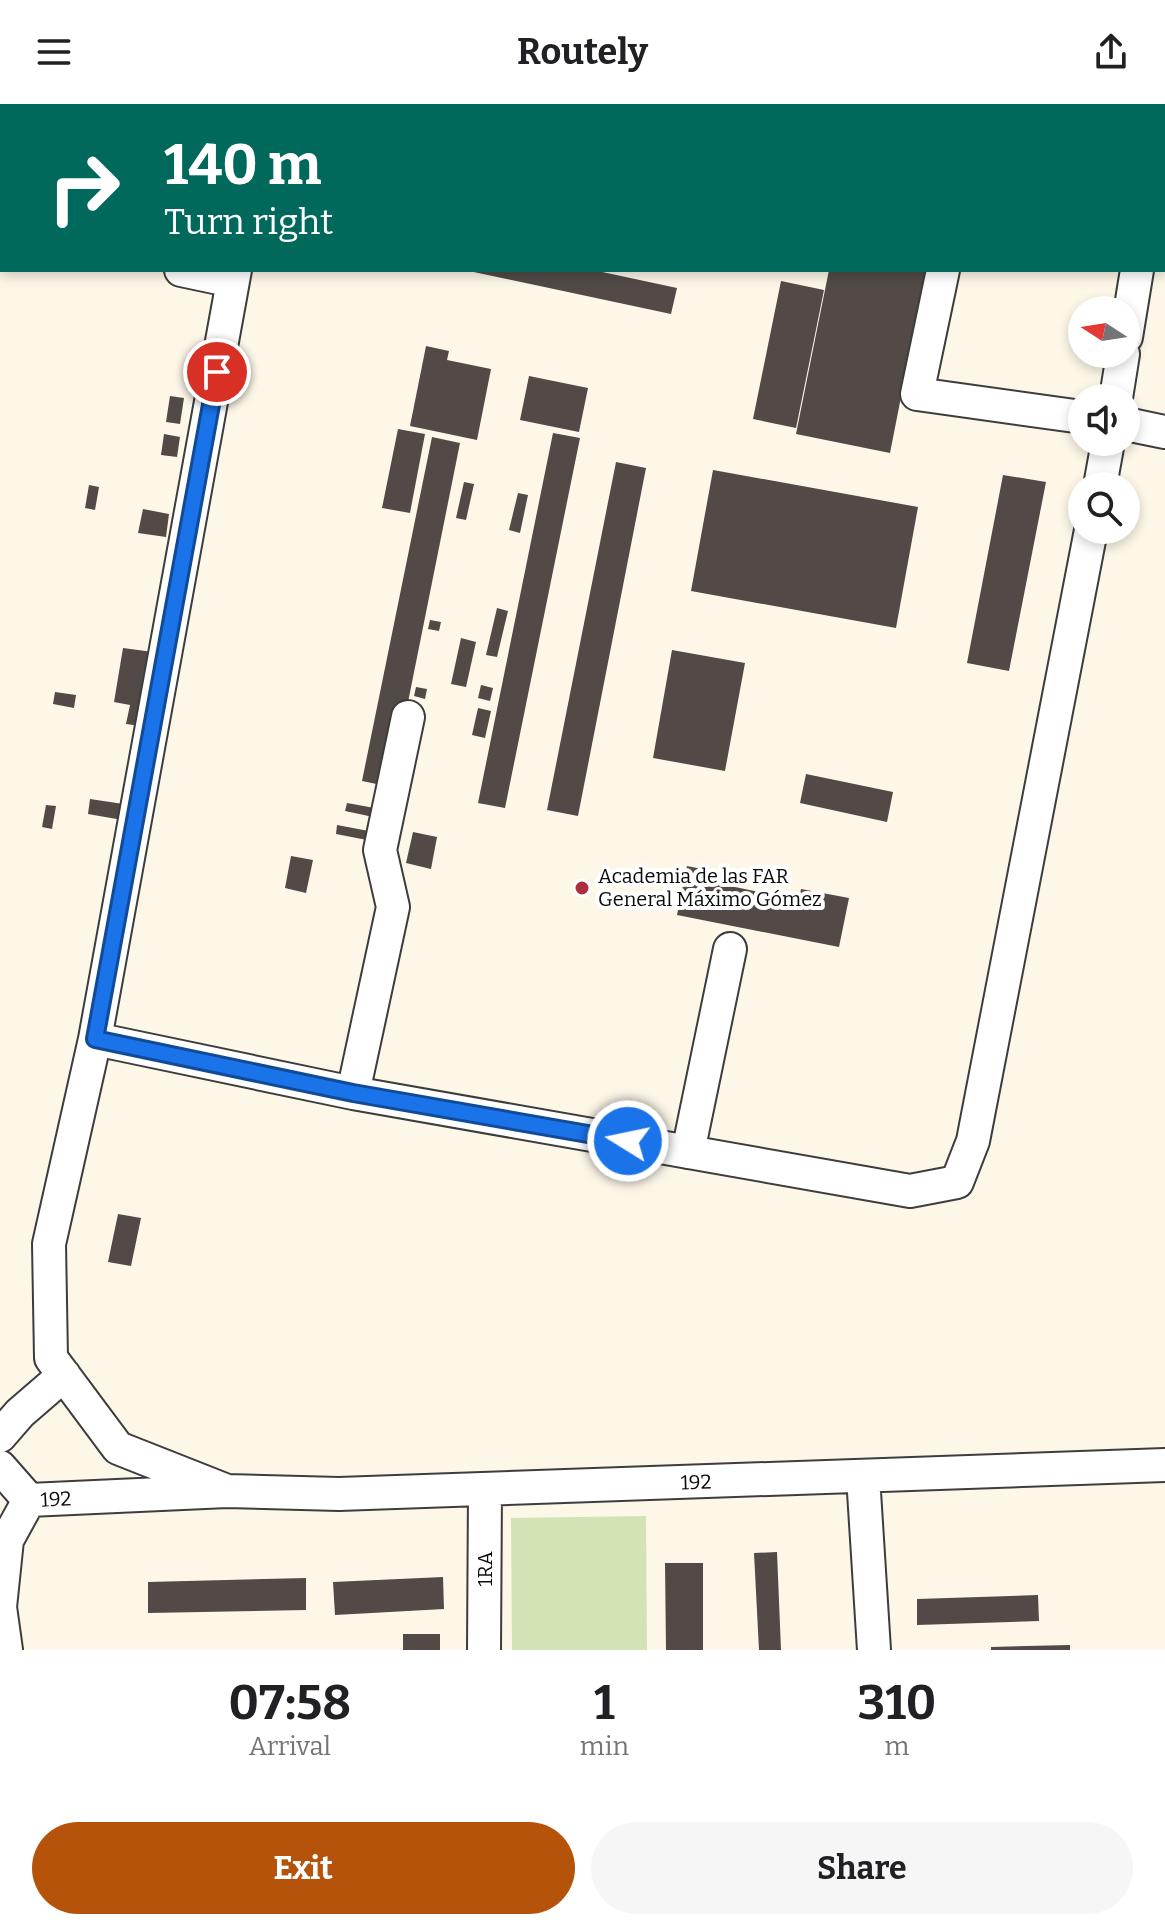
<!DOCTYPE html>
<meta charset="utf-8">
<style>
:root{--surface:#fff;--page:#f6f6f6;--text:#202124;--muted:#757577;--accent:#b45309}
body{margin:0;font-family:Bitter,serif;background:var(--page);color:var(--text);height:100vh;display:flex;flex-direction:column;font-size:30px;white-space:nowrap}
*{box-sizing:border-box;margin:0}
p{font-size:26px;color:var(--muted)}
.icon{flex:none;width:44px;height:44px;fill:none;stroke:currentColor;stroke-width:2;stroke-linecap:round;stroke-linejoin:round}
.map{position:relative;height:1546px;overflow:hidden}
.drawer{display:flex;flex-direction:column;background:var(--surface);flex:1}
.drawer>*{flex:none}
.guide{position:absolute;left:0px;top:0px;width:1166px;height:168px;box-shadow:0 4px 12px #0003;background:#00695c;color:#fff;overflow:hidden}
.needle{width:52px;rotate:282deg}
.controls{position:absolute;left:1068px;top:192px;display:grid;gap:16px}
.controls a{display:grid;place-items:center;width:72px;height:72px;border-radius:50%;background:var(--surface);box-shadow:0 4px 12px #0003;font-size:40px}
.pin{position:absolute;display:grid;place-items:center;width:68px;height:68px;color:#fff;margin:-34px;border:4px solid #fff;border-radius:50%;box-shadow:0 2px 8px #0007}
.me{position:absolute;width:88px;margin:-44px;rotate:280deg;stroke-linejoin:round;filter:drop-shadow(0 0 6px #0008)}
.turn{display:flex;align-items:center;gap:28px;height:168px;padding:0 32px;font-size:36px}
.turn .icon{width:104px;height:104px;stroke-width:2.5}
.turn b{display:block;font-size:56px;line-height:68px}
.eta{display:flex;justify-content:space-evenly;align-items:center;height:136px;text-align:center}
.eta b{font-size:48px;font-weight:700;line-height:56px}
.action{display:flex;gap:16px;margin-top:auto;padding:16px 32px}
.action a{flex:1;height:92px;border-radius:48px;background:var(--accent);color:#fff;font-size:32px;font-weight:700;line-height:92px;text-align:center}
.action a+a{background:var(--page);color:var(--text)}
header{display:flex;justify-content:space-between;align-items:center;height:104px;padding:0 32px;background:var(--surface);font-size:36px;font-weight:700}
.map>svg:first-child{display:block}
.green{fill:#d2e4b6}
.building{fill:#514a47}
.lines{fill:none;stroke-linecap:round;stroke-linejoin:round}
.minor-casing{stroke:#3d3d3d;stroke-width:36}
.minor{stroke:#fff;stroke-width:32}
.route-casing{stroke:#114b97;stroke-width:20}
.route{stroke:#1a73e8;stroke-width:14}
.poi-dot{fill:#ae2e40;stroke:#fff;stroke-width:3}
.labels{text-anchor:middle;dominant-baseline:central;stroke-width:8;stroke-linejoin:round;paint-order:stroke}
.poi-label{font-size:20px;fill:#0a0a0a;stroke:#fff;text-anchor:start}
.street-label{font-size:20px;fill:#0a0a0a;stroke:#fff}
</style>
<header><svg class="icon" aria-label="menu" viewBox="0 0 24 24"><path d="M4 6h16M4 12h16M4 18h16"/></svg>Routely<svg class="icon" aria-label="share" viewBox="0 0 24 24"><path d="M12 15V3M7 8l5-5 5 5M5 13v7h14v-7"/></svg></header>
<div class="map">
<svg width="1165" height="1546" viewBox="0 0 1165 1546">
<rect width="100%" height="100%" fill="#fdf7e8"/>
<path class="green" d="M646,1412L647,1546H512L511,1414Z"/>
<path class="building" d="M593,166L677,184L671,210L469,167Z
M829,166H926L890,349L796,330Z
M781,177L824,186L796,324L753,315Z
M426,242L449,247L447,256L491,265L477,336L410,322Z
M529,272L588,284L579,328L520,316Z
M170,292L184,294L180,320L166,318Z
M398,325L425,330L410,409L382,404Z
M553,329L580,334L505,704L478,699Z
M164,330L180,333L177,353L161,351Z
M432,333L460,339L391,683L362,677Z
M616,358L646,364L578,712L547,706Z
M713,366L918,403L896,524L691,487Z
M1003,371L1046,378L1009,567L967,559Z
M464,378L474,380L466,416L456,414Z
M89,381L99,383L95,406L85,404Z
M518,389L528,391L520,429L509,426Z
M143,405L169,410L166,433L138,429Z
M497,504L508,507L497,553L486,551Z
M430,516L441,518L439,527L428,525Z
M461,534L476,538L466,583L451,580Z
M123,544L153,548L141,622L126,620L130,601L114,598Z
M672,546L745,559L725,667L653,654Z
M481,581L493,584L490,597L478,594Z
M416,583L427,585L425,595L414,592Z
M55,588L76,591L74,604L53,600Z
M478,604L491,607L485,634L472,631Z
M806,670L893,688L887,718L800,699Z
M90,695L130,701L128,717L88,710Z
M347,699L380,705L378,714L345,707Z
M46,701L56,702L52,725L42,723Z
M337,721L374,728L372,737L336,730Z
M413,728L437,733L431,765L406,759Z
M291,752L313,756L306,789L285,784Z
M687,762L732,771L730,782L799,796L801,785L849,794L839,843L677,811Z
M118,1110L141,1114L131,1162L108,1158Z
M777,1448L781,1546H759L754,1449Z
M665,1459H703V1546H666Z
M443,1473L444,1505L335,1511L333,1478Z
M306,1474V1506L148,1509V1478Z
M1038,1491L1039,1517L917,1521V1495Z
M403,1530H440V1546H403Z
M1070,1541V1546H991V1543Z"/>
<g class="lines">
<defs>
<path id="minor" d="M822,0L831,2
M268,2V0
M1164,71H1165
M0,129H2
M181,166L233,177
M943,166L917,290L1082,313
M1126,233L1137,166
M1116,294L1123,250
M1126,320L1165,328
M1100,382L1108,338
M95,935L353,989L910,1087L957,1078L973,1037L1091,426
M353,989L393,803L380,746L408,613
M688,1048L730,845
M0,1332L20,1309L64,1271
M0,1363L29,1396
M863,1372L874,1546
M227,1387L118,1344L51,1254L49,1140L95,935L235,166
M29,1396L227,1387L339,1390L1165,1361
M0,1503L7,1436L29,1396
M0,1503L6,1546
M484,1546L485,1385"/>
</defs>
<use href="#minor" class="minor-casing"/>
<use href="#minor" class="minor"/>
</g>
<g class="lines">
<defs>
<path id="route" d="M217,268L95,935L353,989L628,1037"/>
</defs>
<use href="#route" class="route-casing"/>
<use href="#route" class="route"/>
</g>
<circle class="poi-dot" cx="582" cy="784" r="8"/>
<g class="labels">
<g class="poi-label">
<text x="598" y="772">Academia de las FAR<tspan x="598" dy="23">General Máximo Gómez</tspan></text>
</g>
<g class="street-label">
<text transform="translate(696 1378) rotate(-2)">192</text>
<text transform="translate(56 1395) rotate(-3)">192</text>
<text transform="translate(485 1465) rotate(-90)">1RA</text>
</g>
</g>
</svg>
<div class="controls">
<a><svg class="needle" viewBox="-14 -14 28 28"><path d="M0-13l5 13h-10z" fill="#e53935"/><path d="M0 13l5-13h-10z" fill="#757577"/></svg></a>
<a><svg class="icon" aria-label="sound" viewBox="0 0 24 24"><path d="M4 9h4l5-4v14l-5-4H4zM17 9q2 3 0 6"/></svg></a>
<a><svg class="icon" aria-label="search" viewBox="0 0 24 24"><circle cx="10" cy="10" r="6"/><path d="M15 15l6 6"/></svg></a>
</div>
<div class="pin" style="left:217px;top:268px;background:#d93025"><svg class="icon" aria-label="arrive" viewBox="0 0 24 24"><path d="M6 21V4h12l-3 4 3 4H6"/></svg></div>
<svg class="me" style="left:628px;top:1037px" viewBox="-20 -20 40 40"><circle r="17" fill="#1a73e8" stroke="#fff" stroke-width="3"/><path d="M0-11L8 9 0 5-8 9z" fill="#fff"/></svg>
<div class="guide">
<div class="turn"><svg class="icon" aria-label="right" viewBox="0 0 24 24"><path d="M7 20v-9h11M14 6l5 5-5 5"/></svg><div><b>140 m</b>Turn right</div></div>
</div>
</div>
<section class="drawer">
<div class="eta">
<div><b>07:58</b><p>Arrival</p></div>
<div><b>1</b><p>min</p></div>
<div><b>310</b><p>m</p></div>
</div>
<div class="action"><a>Exit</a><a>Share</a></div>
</section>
